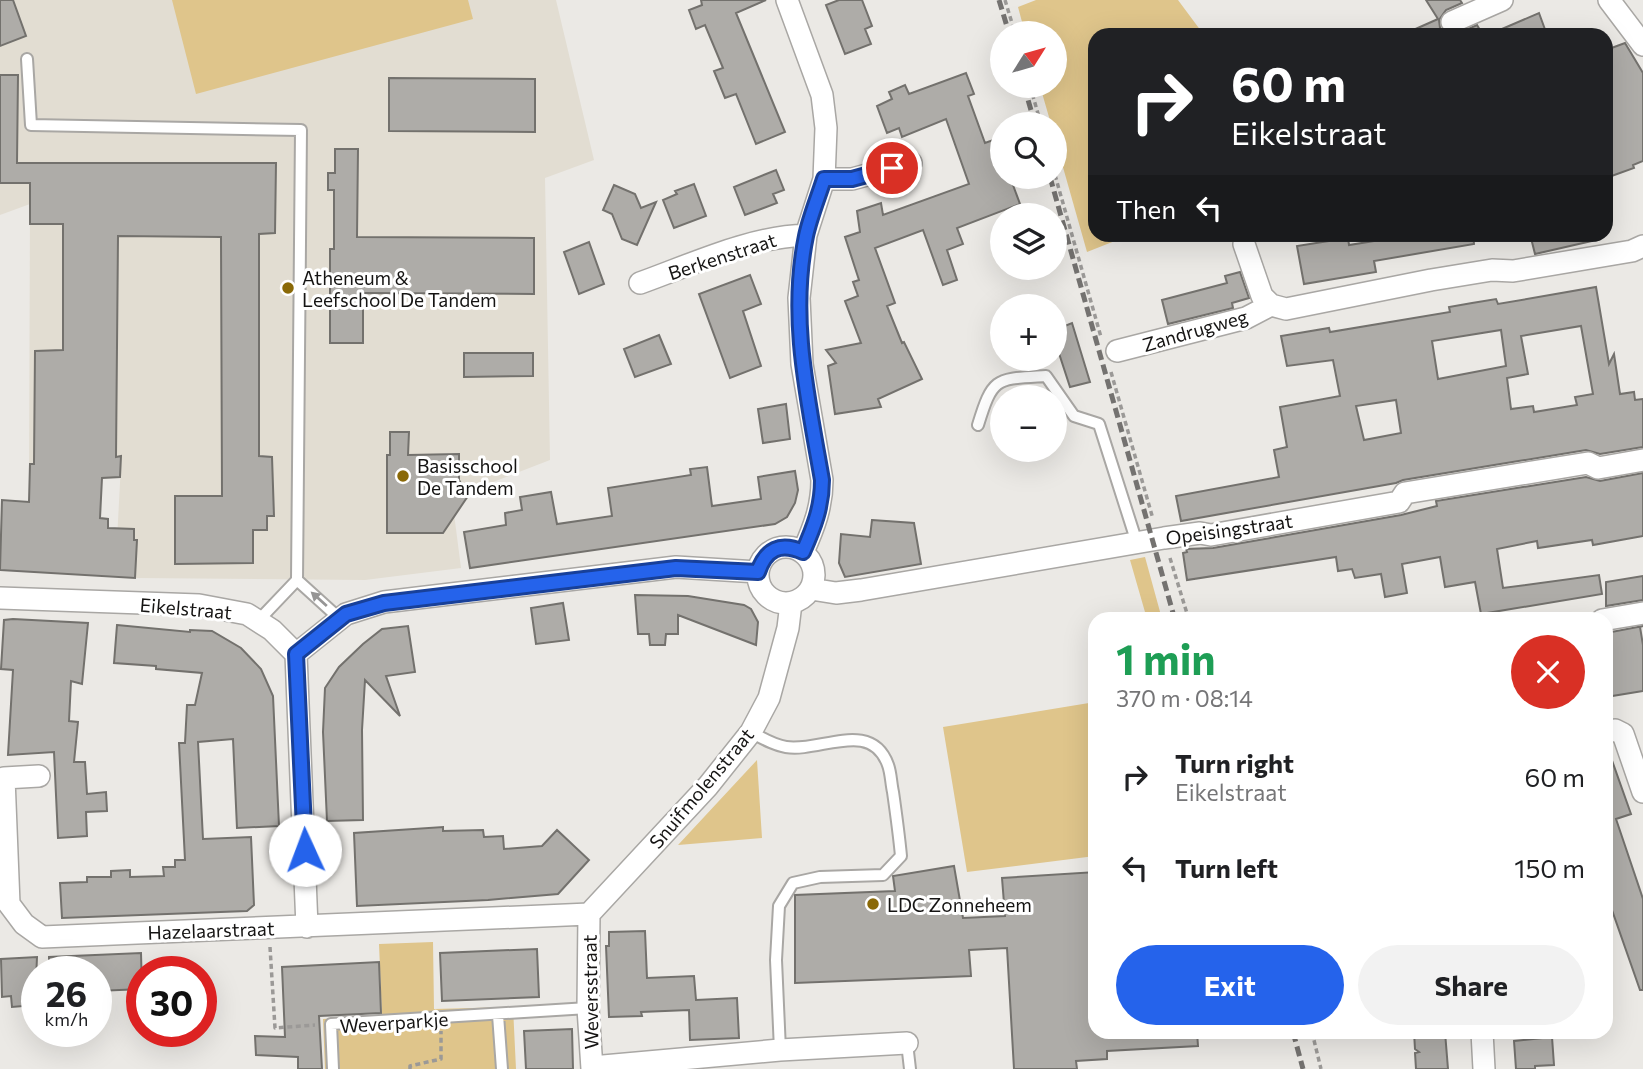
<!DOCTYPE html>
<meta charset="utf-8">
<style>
:root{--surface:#fff;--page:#f2f2f2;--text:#202124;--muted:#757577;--accent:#2563eb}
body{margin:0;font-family:Commissioner,sans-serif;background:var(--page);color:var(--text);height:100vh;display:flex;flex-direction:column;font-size:26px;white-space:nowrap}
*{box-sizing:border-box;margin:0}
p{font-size:23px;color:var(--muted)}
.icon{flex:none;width:38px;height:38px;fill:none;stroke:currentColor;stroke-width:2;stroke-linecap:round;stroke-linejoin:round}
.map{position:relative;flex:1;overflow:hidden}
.side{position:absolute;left:1088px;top:612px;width:525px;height:427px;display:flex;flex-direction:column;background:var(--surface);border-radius:21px;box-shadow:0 7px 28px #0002}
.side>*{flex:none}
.guide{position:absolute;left:1088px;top:28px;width:525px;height:214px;border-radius:21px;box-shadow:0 7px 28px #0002;background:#202124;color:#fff;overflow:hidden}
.needle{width:46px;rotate:53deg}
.fabs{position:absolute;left:990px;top:21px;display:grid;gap:14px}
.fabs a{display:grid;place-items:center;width:77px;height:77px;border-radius:50%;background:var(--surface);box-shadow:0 7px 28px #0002;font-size:35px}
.speed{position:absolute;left:21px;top:956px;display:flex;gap:14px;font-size:35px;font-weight:700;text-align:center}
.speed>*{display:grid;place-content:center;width:91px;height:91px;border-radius:50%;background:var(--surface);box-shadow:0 7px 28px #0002;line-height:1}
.speed small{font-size:18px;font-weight:400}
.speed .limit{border:10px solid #d22;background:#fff;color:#111}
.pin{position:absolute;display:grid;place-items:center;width:60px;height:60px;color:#fff;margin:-30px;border:4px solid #fff;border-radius:50%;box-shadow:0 2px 7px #0007}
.me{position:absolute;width:77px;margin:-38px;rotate:358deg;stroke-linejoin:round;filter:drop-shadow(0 0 5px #0008)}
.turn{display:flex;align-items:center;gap:24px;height:147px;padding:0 28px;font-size:32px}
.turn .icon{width:91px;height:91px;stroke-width:2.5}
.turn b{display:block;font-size:49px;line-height:60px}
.then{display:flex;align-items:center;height:66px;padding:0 28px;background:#0003;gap:14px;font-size:26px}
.round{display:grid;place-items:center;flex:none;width:74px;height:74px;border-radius:37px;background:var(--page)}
.headline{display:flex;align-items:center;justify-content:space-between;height:119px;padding:0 28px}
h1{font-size:42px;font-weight:700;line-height:52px;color:#1e9e55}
.primary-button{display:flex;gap:14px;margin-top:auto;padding:14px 28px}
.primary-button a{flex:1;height:80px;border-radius:42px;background:var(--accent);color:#fff;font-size:28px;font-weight:700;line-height:80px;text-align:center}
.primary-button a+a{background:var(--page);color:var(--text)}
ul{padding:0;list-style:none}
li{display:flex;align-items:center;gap:21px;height:91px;padding:0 28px}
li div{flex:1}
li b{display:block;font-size:26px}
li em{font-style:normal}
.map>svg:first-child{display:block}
.built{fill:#e2ddd2}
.green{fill:#dfc58b}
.building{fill:#aeaca8;stroke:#73716d;stroke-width:2;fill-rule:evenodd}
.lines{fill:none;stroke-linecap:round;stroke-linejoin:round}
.service-casing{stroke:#a9a7a4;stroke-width:14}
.minor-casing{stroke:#a9a7a4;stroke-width:24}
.path{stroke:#9b9997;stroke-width:3.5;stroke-dasharray:5 3.5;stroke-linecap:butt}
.service{stroke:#fff;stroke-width:10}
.minor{stroke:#fff;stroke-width:21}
.rail{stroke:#747270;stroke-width:5;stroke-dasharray:10 5;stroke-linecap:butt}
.oneway{fill:#969595}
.route-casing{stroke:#184099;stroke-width:18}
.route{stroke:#2563eb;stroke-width:12}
.poi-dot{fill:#8a6907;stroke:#fff;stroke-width:2.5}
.labels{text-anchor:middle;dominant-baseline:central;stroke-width:6;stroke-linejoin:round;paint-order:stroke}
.street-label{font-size:19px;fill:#151413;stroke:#fff}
.poi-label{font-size:19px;fill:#151413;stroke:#fff;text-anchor:start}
</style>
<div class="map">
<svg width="1643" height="1069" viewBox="0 0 1643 1069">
<rect width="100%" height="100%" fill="#ebe9e5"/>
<path class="built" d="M0,0H556L594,160L545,178L550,460L452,498L461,568L365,580L135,578L137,540H117L121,464L29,490L30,204L0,215Z"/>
<path class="green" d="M172,0H468L473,19L196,94Z
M1036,0H1178L1204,35H1096V234L1130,235L1087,252L1055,139V124H1051L1040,86H1055V33H1025L1018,7Z
M1145,557L1162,619H1147L1130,560Z
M1095,702V856L967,872L943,727Z
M757,760L762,838L678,845Z
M433,942L434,1009L513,1007L516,1069H325L323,1019L382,1016L379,944Z"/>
<path class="building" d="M0,0H13L26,36L0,46Z
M701,0H766L736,13L785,132L756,144L736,94L725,98L714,71L723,68L705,25L696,29L689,10L702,5Z
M839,0H862L872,26L865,29L871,44L845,54L826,5Z
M1426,0H1460L1462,3L1446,10L1439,20L1440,28L1451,35H1402L1438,19Z
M1539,13L1547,35H1488Z
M1477,25L1483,35H1451L1457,34Z
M1625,43L1643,73V161L1633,165L1634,168L1606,178V50Z
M966,73L974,94L968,96L985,143L996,139L1003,158V177H1010L1020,204L957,228L963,244L947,250L957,280L943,285L923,230L875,248L895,303L887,306L902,343L904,342L922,379L878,399L881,407L835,414L828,366L836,363L826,350L861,343L845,301L858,296L853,282L859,280L845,237L860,232L857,211L881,203L883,215L969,184L946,119L902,137L899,128L887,133L877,106L892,99L889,92L905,85L909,94Z
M0,75H18L17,163H276L275,233L259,234V456L272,457L274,516H267V530H253V563L175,564V496H222L221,237L118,236L116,457L121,456L120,477L102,478L100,518L108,519V528L134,529V540H137L135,578L0,570L2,500L29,502L30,464H34L35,351L63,350V224H30V183H0Z
M389,78L535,79V132L389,131Z
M335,149H358L357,237L534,238V294L363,293V343H330V249H334V190H328V173H335Z
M776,170L784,190L773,194L777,203L745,215L734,187Z
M694,184L706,216L674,228L663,200L677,194L675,191Z
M614,185L635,194L641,208L656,202L637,245L622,239L612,214L603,210Z
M1392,234H1473L1474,244L1374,261L1376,272L1304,284L1297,246L1348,238L1349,245L1393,238Z
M1530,234H1591L1592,241L1535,254Z
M589,242L604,284L579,294L564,252Z
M1240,272L1249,298L1232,303L1233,308L1168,324L1162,300L1227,283L1225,276Z
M750,275L761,304L743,311L761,366L730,378L699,294Z
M1596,287L1609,364L1614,354L1620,394L1634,392L1635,400L1643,399V447L1600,454L1586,450L1403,480L1396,483L1181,521L1176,496L1279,477L1274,450L1287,447L1280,407L1340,396L1333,360L1287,366L1281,336L1329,328L1330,332L1450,312L1449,307L1472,303L1496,299L1498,304ZM1581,326L1593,394L1575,397L1577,405L1534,412L1533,406L1511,409L1507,378L1528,374L1521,336ZM1501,330L1506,366L1438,379L1432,341ZM1396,400L1401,433L1364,440L1356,406Z
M1072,323L1090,382L1070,387L1055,341V330Z
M659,335L671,364L635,377L624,349Z
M464,353H533V376L464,377Z
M786,404L790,439L763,443L758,409Z
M390,432H409L408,455L459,454V480L468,496L443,533H387V455H390Z
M707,467L712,506L761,499L758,477L795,471L798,490L795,503L787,517L775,524L470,568L464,532L506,525L505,513L522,510L520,497L551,492L557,524L612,516L608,488L691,475L690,469Z
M1643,473V536L1593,545L1592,540L1538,548L1537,541L1497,549L1503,588L1599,575L1602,594L1481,614L1475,582L1445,587L1440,557L1402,564L1407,593L1385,597L1381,574L1355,578L1352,569L1338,571L1336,557L1187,580L1183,553L1187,552L1186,549L1213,548L1401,515L1437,506L1436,501L1586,477L1600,481Z
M872,520L914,523L921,564L845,577L839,563L841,534L870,537Z
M1643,576V600L1606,606V582Z
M635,595L688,596L744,605L751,609L758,622L756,645L678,615V634H666L665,645H650L649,634H638Z
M563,603L569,640L536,644L531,608Z
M13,619L88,623L82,684L71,681L69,721L78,722L74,762H85L87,794L106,792L107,811L86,812L87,836L58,838L54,752L8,755L13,670L1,669L4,620Z
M117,625L190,632V630L212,631L241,648L261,669L273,696L279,826L237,828L233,739L198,742L203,839L251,837L254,905L247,911L62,918L60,883L87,882V877H111V871L130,870V877L164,876L163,867H175V860H185L179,743H185L187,705H195L202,673L156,669V666L114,663Z
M408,626L415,672L386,676L400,716L365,680L362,730L363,820L327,821L323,732L325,688L339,667L363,644L382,629Z
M1643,626L1640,627L1643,645V691L1606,697V633Z
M1606,752H1609L1631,814L1616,819L1643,899V990H1640L1606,893Z
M443,827V831L483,830L484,837L503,836L504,849L542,846L557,830L589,860L558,894L488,900L357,906L354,833Z
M954,866L963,918L1005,916L1002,878L1096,872V1032H1197L1198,1046L1107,1051V1059L1076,1061L1077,1069H1014L1007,948L969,950L971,976L795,983V895L895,891L893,876Z
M645,931L647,978L694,976L696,1000L737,998L739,1038L690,1040L689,1010L641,1012L642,1016L609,1017L606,946H609V932Z
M537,949L539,997L442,1001L440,953Z
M141,953L142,989L97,991L96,971H49V957Z
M37,957L35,1005L12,1007L11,996L2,997L1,959Z
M379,962L381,1013L319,1016L322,1069H298V1057L256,1055L255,1036L285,1037L282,967Z
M572,1029L573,1069H526L524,1031Z
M1414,1032H1445L1448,1069H1416L1415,1053L1419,1052L1415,1049Z
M1552,1037L1554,1065L1535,1066V1069H1516L1514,1041Z"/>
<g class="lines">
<defs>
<path id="service" d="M27,59L31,125L301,130L297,580L258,621
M978,425C993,376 996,379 1046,376L1074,416L1099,424L1137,543
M297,580L340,619
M751,732C762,738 773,745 786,747C819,753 871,718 888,765C891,773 891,783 893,792C896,813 899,835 901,856L883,875L820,877L793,883L779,906L776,960L780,1050
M498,1015L502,1069
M907,1043L910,1069
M333,1069L331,1024L588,1008"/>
<path id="minor" d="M787,0L822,95L826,128L824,179
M1609,0L1643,45
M1452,22L1502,0
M806,235L824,179H852L911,163
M1244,244L1262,296L1271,305L1286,309L1431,280L1492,270L1513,271L1632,251L1643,246
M640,283C693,264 749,237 806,235L799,298L802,364L822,480C822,507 814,527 803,552
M1117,351L1246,318L1271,305
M758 575a28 28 0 1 1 56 0a28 28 0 1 1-56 0Z
M811,589L836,593L861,590L1164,538L1200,533L1211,535L1399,502L1405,493L1588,463L1598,468L1643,460
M0,598L199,605L247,614L272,630L296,654
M1602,620L1643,613
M296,654L346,614L384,602L676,567L758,572
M296,654L307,927
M1606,732L1615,730L1623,734L1643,792
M39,776L4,778L9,904L24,924L42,937L589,914
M589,914L708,786L751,732L769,698L788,628L791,603
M589,914L588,1008L592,1069
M1482,1032L1484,1069
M592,1067L780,1050L907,1043"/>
</defs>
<use href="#service" class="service-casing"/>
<use href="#minor" class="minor-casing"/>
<path class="path" d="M1005,0L1015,33
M1030,86L1041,124
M1055,175L1101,337
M1111,372L1153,519
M1170,558L1189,620
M270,947L275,1028L315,1025
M1312,1032L1321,1069
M410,1069V1066L441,1059V1031"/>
<use href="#service" class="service"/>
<use href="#minor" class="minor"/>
<path class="rail" d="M999,0L1009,33
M1024,86L1035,124
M1050,177L1175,620
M1293,1032L1303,1069"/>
</g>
<defs><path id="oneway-solid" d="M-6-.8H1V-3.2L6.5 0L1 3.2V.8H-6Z" transform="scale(1.75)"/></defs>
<use class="oneway" href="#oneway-solid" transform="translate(319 599) rotate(-138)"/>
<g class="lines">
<defs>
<path id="route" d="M305,850L296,654L346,614L384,603L676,568L758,572C766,549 780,542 803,552C814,527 822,507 822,480C808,399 789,318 806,236C810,217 818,198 824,179H852L892,168"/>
</defs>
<use href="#route" class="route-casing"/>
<use href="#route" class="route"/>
</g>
<g class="poi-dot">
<circle cx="288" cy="288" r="7"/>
<circle cx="403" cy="476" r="7"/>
<circle cx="873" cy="904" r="7"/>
</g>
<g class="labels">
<g class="street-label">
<text transform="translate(722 256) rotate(-18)">Berkenstraat</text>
<text transform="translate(1195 330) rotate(-16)">Zandrugweg</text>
<text transform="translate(1229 529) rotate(-8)">Opeisingstraat</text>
<text transform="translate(186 608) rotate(5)">Eikelstraat</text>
<text transform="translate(701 788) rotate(-50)">Snuifmolenstraat</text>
<text transform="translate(211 930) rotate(-2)">Hazelaarstraat</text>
<text transform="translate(590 992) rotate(-91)">Weversstraat</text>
<text transform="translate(394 1022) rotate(-4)">Weverparkje</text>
</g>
<g class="poi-label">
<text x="302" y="277">Atheneum &amp;<tspan x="302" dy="22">Leefschool De Tandem</tspan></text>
<text x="417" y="465">Basisschool<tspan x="417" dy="22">De Tandem</tspan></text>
<text x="887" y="904">LDC Zonneheem</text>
</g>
</g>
</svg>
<div class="fabs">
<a><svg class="needle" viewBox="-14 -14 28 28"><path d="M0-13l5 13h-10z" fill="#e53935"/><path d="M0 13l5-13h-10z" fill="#757577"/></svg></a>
<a><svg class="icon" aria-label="search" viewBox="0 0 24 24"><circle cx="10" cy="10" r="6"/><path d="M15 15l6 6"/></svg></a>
<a><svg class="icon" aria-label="layers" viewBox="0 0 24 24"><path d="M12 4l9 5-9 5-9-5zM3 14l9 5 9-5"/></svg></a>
<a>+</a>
<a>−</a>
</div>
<div class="speed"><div>26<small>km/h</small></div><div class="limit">30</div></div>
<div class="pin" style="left:892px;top:168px;background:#d93025"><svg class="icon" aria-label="arrive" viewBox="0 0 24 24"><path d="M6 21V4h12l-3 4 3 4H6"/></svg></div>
<svg class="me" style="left:305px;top:850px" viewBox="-20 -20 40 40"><circle r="19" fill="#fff"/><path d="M0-13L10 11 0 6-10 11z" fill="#2563eb"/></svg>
<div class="guide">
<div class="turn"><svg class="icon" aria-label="right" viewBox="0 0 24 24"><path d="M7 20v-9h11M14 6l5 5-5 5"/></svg><div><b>60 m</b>Eikelstraat</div></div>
<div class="then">Then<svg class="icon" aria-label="left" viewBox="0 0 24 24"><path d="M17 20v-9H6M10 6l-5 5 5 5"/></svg></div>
</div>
<section class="side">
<div class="headline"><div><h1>1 min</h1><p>370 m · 08:14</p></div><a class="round" style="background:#d93025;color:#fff"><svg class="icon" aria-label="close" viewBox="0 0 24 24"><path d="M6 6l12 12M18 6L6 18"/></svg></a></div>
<ul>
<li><svg class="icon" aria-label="right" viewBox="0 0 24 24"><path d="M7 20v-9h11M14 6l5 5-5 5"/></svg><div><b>Turn right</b><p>Eikelstraat</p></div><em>60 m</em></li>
<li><svg class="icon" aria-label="left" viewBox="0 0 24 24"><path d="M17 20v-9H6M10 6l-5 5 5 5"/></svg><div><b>Turn left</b></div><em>150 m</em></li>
</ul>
<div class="primary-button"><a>Exit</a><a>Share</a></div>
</section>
</div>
